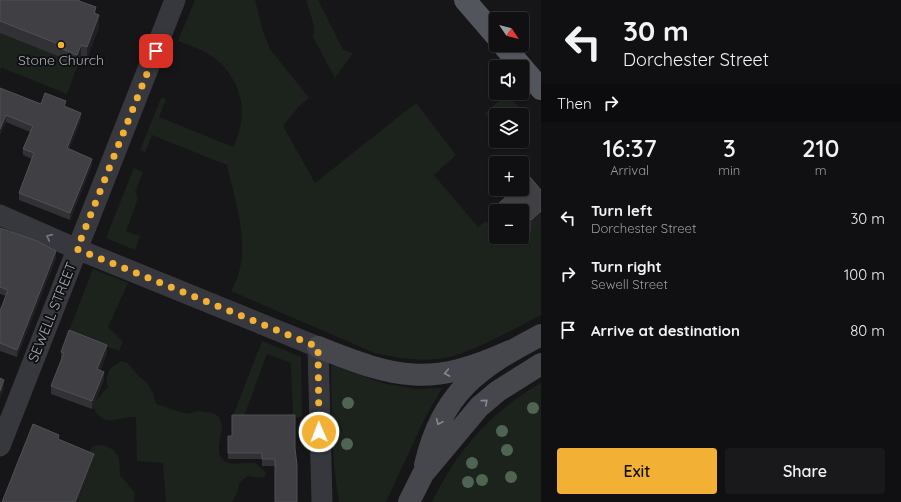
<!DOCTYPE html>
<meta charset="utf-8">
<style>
:root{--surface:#101012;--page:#19191b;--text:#f1f3f6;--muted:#9c9d9f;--line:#303032;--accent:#f2b134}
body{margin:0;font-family:Quicksand,sans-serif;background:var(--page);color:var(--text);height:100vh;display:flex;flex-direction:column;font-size:15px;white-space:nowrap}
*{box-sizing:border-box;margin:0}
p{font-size:13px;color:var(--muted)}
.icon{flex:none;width:22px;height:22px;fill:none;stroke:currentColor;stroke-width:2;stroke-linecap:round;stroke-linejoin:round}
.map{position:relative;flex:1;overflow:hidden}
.panel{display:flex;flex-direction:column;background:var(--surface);width:360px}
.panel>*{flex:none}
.hud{background:#101012;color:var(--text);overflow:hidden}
.needle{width:26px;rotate:125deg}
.fabs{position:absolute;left:489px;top:12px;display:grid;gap:8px}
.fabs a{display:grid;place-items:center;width:40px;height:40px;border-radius:4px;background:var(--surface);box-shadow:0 1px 3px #0004,0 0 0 1px var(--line);font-size:20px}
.pin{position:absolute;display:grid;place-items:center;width:34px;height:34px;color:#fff;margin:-17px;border-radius:8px;box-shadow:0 2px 6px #0006}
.me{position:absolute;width:44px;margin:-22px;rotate:359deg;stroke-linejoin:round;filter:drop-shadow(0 0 3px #0008)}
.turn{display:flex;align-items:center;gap:14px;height:84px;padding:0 16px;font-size:18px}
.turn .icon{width:52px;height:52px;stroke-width:2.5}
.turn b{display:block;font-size:28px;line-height:34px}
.then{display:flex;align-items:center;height:38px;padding:0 16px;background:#0003;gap:8px;font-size:15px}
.eta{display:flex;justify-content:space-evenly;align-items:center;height:68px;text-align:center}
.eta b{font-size:24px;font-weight:600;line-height:28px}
.action{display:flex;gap:8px;margin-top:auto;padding:8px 16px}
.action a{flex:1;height:46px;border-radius:4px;background:var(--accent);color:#111;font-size:16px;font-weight:600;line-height:46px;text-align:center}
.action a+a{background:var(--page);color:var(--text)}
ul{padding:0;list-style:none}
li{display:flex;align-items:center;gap:12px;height:56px;padding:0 16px}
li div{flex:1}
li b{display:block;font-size:15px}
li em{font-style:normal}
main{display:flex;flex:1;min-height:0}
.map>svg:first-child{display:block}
.green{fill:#1c231d}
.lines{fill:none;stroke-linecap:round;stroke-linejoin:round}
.minor{stroke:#37383d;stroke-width:21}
.secondary{stroke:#45474d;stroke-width:22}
.primary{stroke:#53555c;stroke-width:22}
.tree{fill:#506452}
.wall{fill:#323236}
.shaded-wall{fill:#212124}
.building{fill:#3f3f44;stroke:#4f5156}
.oneway{stroke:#757881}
.oneway2{stroke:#858993}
.route{stroke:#f2b134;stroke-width:7;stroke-dasharray:0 12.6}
.poi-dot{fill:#f2b134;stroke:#111113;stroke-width:1.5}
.labels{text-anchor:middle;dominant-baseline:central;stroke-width:4;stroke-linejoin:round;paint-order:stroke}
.poi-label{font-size:14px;fill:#a8adb8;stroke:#111113}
.street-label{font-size:14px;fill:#a8adb8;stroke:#111113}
</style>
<main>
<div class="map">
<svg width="541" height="502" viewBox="0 0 541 502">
<rect width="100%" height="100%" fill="#161618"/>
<path class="green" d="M195,0H255L263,32L270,49L309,98L299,106L283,126L315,183L416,103L456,155L434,175L478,227L486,221L496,233V237H500L507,246L518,237H522V234L528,229L531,231L541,223V315C515,328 472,353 445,358C421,362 398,358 375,353L231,291C254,252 236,206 227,165L152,135L145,152L140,150L161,98L166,99L159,117L233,147C249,116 243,83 217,60C207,51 191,46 178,41Z
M306,0H318L343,50L353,53L335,78L313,37L314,26Z
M0,33L61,57L60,60L77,67L67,94L0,67Z
M507,94L527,117L522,121V115H496V122L493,125L485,113Z
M134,168L143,172L135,192L138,198L126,231L140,236L135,250L106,238Z
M93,269L128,283L108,327L123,342L119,351L68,333Z
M262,341L301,357L302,417H293L291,363L267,354L244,416H233Z
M121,361L128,363C141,382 151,379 156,404L187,414L198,411L212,413L218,416C219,418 221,422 222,425C223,436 210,459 230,463C239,465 247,462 255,463L266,472V475L262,478L248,476L240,482L237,493L232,502H166L163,463L137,461L136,417C115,416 104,431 92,405L108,387L106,378L110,369Z
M333,365L382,383L416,389L442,388L425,418L386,502H339C331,457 332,411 331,366Z
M541,383V502H432C457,451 491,411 541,383Z
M103,445L114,450L119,458L120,475L135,493L134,502H78L94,462L87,456L93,446Z"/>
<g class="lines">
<path class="minor" d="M0,215L77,249L318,347L322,502
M0,446L175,0"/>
<path class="secondary" d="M318,347C397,379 431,387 510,351
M425,465C442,392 478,368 541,335
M409,502L423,474L479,407L498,391L541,364"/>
<path class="primary" d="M465,0L496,36
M503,45L541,89"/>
</g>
<g class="tree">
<circle cx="348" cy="403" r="6"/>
<circle cx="533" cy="408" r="6"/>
<circle cx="502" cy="431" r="6"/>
<circle cx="347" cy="444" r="6"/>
<circle cx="507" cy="450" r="6"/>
<circle cx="472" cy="463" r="6"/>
<circle cx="511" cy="477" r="6"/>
<circle cx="482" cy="480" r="6"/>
<circle cx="468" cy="482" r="6"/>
</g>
<path class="wall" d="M0,0H80V1L96,14L99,27L87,58L81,56L77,67L60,60V57L0,33Z
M0,88L41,104L66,107L81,119L69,149L92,165L70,220L19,200V193L32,159L23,155V149L30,132L6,122Z
M541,190L531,232L528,229L522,234V211H496V233L489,224V212Z
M0,228L56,258L17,357L0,351V311L6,296L0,294Z
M500,237H518L507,246Z
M61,352L107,353L100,371L104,380L92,409L51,394V386L61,360Z
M295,415L275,466H262V459H228V436H232Z"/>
<path class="shaded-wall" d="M96,7V19L94,13Z
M99,15V27L87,58V47Z
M81,45V56L77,67V55Z
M1,61V68L0,71V65Z
M81,113V119L67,155V148Z
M6,115V122L0,136V129Z
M92,159V165L70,220V213Z
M541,211V223L531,232V220Z
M528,217V229L522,234V222Z
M507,237H518L507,246Z
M56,251V258L17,357V350Z
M107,345V353L97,378V369Z
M104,372V380L92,409V401Z
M4,380V388L0,399V391Z
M94,454V462L78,502H75Z"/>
<path class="building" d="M0,0H79V1L96,7L94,13L99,15L87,47L81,45L77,55L60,48L61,45L0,21Z
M0,88L41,104L45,93L66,101L64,106L81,113L67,148L92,159L70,213L19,193L34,153L23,149L33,126L6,115L0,129Z
M529,176L541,190V211L531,220L528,217L522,222V211H496V221L489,212L515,189H522V182Z
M0,228L37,241L56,251L17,350L0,343V311L8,290L0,287V284L1,282H0Z
M69,330L107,345L97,369L104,372L92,401L51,386L64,353L61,352Z
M0,378L4,380L0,391Z
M232,415H295V448L297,465V502H275V459H262V453H228V436H232Z
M33,424L59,435L58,439L94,454L75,502H2Z"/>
<defs><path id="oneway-chevron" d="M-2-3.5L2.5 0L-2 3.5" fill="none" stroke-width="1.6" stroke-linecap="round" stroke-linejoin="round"/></defs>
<use class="oneway" href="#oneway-chevron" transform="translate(49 237) rotate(-156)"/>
<g class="oneway2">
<use href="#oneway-chevron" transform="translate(447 373) rotate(169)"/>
<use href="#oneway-chevron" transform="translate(485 402) rotate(-40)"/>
<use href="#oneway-chevron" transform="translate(439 422) rotate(114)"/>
</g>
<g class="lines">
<path class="route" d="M156,51L77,249L318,347L319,432"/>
</g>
<circle class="poi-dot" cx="61" cy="45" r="4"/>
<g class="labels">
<g class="poi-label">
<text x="61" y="60">Stone Church</text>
</g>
<g class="street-label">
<text transform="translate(52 312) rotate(-68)">SEWELL STREET</text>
</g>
</g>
</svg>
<div class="fabs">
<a><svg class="needle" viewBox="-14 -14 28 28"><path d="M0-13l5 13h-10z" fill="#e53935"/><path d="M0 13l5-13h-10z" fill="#9c9d9f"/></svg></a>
<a><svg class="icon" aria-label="sound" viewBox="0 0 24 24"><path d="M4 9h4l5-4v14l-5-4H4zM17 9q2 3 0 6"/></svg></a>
<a><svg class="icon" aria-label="layers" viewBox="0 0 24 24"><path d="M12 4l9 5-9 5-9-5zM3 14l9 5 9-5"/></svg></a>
<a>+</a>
<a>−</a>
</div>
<div class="pin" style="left:156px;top:51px;background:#d93025"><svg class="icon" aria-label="arrive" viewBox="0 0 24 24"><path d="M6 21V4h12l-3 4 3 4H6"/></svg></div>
<svg class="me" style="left:319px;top:432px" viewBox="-20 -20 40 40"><circle r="17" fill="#f2b134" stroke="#fff" stroke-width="3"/><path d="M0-11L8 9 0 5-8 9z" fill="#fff"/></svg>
</div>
<section class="panel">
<div class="hud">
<div class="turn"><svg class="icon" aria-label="left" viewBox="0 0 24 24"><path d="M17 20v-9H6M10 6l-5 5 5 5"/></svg><div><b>30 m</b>Dorchester Street</div></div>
<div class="then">Then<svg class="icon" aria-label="right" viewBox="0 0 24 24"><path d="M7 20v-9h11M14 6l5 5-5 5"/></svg></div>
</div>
<div class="eta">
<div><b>16:37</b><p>Arrival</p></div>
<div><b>3</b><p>min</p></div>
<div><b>210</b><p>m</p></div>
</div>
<ul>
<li><svg class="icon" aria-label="left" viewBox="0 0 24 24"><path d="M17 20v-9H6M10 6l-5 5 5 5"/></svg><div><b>Turn left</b><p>Dorchester Street</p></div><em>30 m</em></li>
<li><svg class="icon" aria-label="right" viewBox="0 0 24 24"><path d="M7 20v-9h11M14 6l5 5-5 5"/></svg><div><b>Turn right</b><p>Sewell Street</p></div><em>100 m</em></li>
<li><svg class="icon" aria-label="arrive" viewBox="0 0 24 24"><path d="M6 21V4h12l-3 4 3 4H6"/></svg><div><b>Arrive at destination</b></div><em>80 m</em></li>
</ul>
<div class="action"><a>Exit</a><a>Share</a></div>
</section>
</main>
